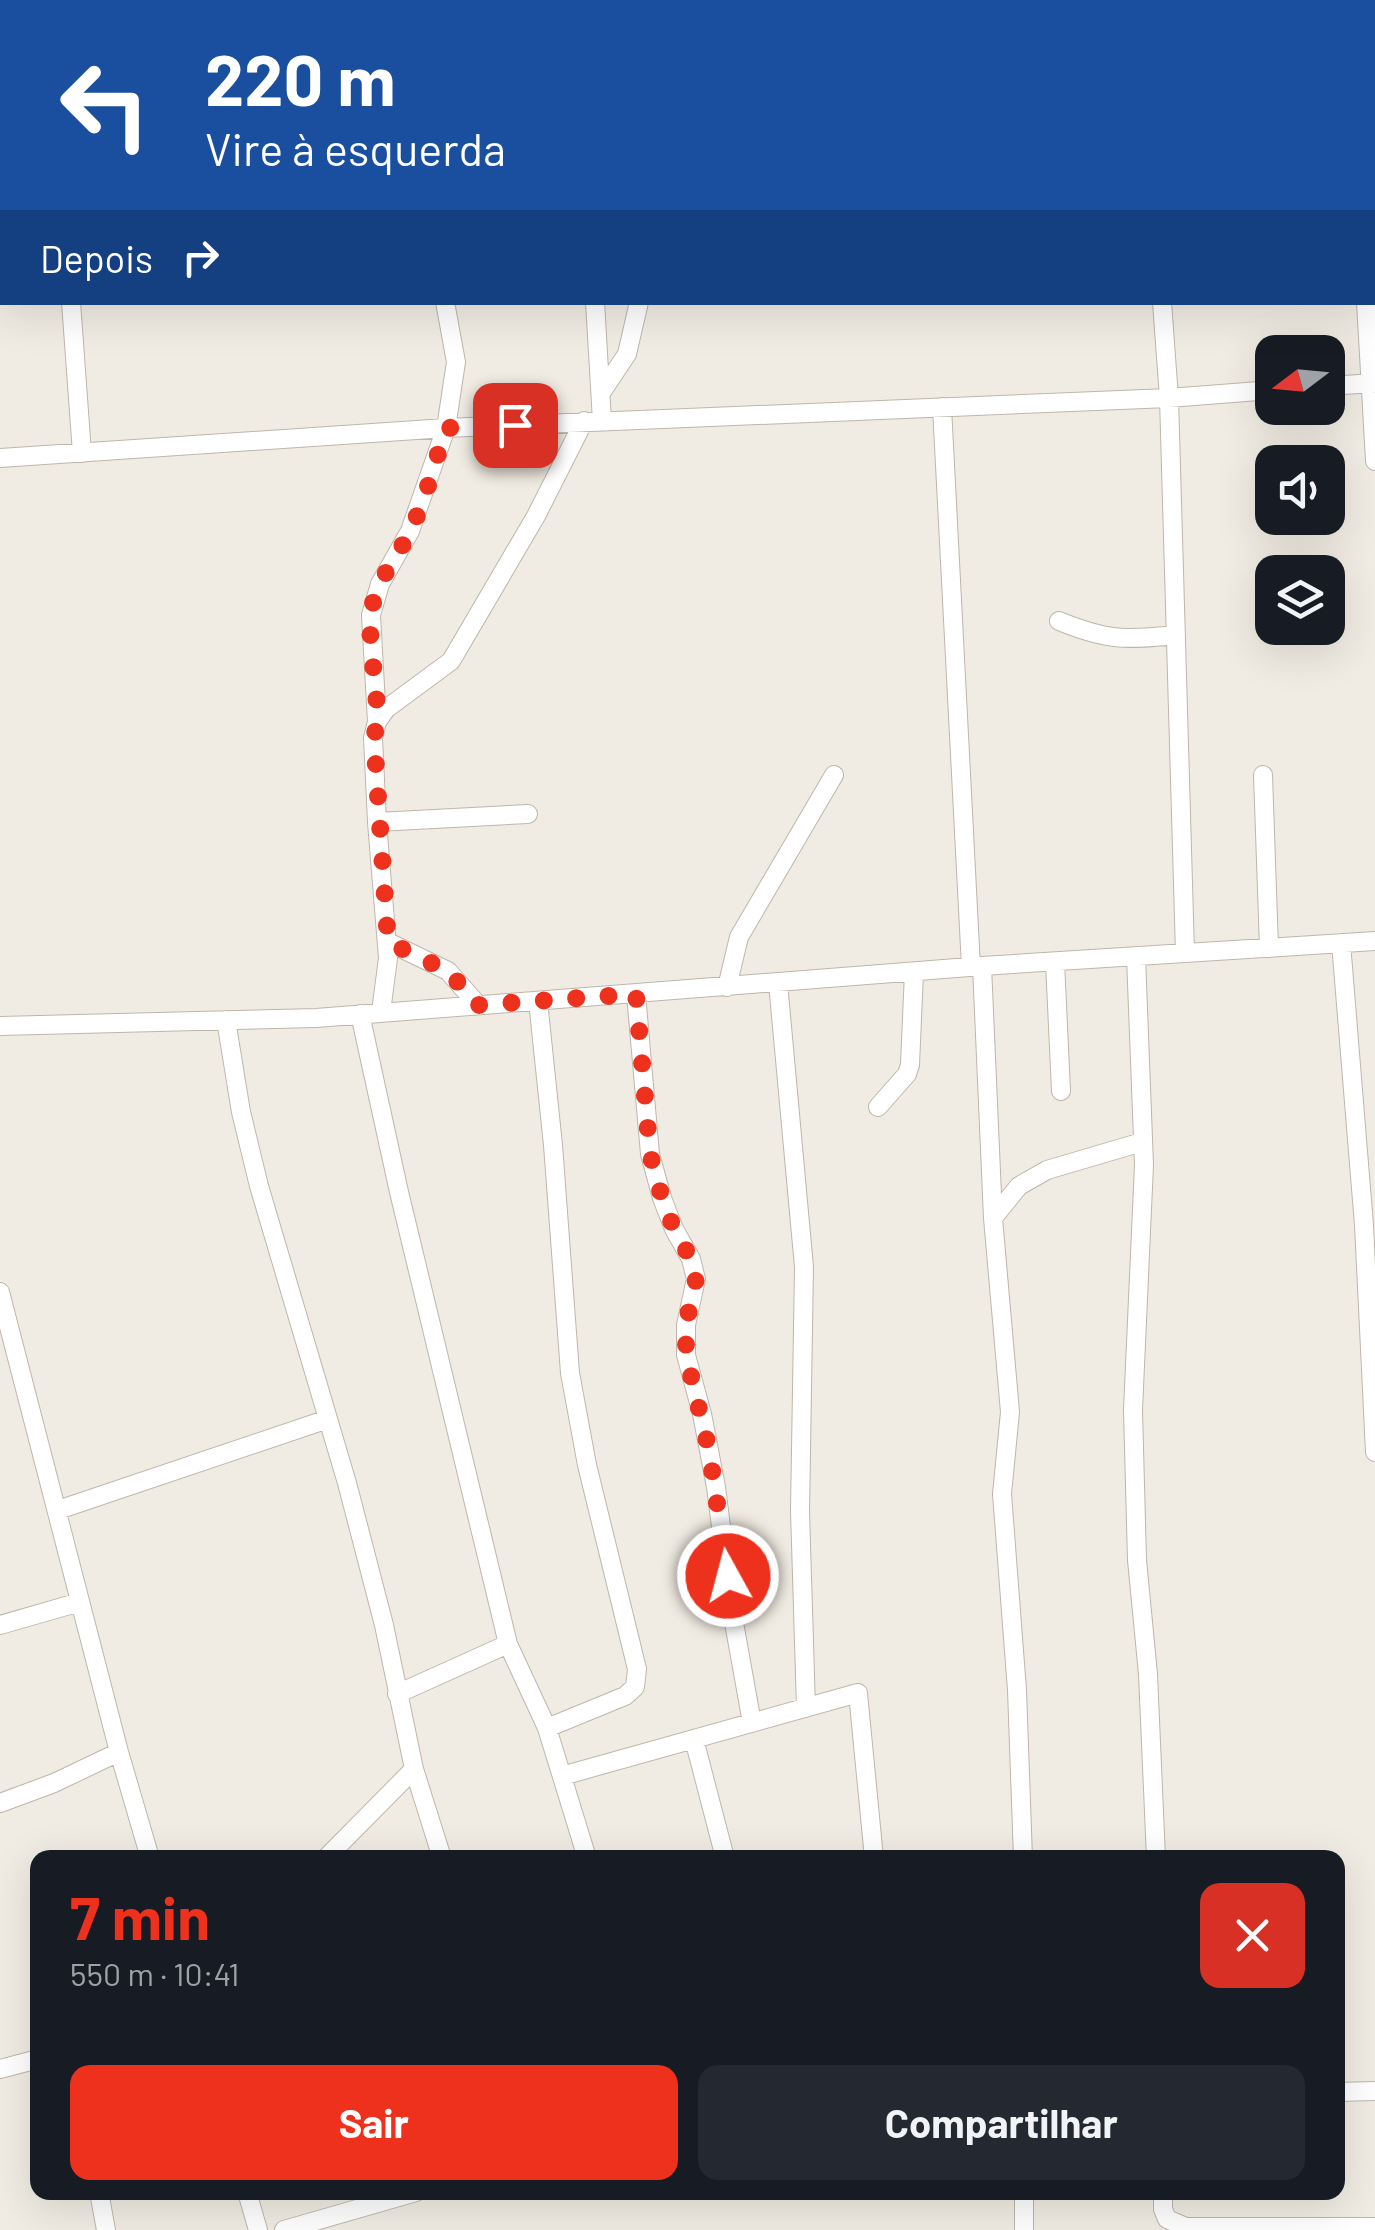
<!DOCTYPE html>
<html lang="pt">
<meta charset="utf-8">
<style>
:root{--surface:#171b24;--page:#242831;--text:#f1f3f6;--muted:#9ea1a6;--accent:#ee311d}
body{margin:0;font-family:Barlow,sans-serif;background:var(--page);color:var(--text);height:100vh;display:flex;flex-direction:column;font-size:38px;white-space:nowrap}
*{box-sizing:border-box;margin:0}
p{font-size:32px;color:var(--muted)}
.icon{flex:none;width:55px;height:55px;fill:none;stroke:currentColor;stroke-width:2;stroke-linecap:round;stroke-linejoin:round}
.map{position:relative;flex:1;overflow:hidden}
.side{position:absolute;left:30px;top:1850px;width:1315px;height:350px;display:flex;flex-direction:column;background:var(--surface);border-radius:20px;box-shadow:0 10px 40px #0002}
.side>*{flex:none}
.banner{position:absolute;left:0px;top:0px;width:1375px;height:305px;box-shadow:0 10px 40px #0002;background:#1a4fa0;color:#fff;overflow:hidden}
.needle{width:65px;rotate:254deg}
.fabs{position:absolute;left:1255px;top:335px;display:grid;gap:20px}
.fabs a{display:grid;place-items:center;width:90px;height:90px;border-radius:20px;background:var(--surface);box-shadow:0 10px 40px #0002;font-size:50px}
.pin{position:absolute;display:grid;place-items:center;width:85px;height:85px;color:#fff;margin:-42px;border-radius:20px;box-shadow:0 5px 15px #0006}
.me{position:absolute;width:110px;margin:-55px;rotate:353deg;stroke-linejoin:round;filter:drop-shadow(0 0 8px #0008)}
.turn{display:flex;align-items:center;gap:35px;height:210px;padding:0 40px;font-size:45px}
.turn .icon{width:130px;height:130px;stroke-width:2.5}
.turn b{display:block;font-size:70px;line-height:85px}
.then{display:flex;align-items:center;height:95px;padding:0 40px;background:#0003;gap:20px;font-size:38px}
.round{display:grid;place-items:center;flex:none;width:105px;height:105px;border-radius:20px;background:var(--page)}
.overview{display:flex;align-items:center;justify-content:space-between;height:170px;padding:0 40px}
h1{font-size:60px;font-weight:700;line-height:75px;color:var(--accent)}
.button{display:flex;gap:20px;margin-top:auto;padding:20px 40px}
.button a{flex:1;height:115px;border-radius:20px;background:var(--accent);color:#fff;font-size:40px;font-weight:700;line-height:115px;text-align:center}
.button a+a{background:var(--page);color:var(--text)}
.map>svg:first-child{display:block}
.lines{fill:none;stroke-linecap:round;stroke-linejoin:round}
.minor-casing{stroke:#beb6aa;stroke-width:20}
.minor{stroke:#fff;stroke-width:18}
.route{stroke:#ee311d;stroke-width:18;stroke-dasharray:0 32.4}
</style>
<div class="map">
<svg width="1375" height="2230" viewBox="0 0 1375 2230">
<rect width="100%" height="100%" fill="#f1ece3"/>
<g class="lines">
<defs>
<path id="minor" d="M50,0V2
M453,0V2
M573,0V2
M779,0V2
M904,0V2
M1138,0V2
M679,2V0
M1262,2L1293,0
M1372,112L1375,107
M71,302L82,453
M595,302L602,421
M1162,302L1169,398L1185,953
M1366,302L1375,461
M1328,386L1375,383
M601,393L627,354L639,302
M942,407L971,967
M0,458L446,428L1169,398L1272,390
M1059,621C1108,641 1125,640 1176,635
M377,722L371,615L380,584L410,531L446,428L456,362L445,302
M1263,775L1269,948
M377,822L528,814
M388,942L448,971L478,1005
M1341,943L1364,1225L1375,1452
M1136,957L1144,1165L1133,1410L1137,1560L1148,1674L1156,1858
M1055,962L1061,1091
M982,966L993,1218L1010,1412L1002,1494L1017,1690L1023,1858
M778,983L804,1267L800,1511L806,1708
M727,987L739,937L834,775
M636,994L650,1154L662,1198L674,1229L691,1259L696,1279L686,1325V1355L702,1414L716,1487L731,1606L752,1723
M538,1001L553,1145L570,1373L587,1465L637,1669L635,1687L625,1696L547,1728
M381,1012L388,958L377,822L373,738L377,722L386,709L451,661L536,516L584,421
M360,1014L399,1192L508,1644L547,1728L587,1858
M226,1020L241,1112L259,1186L347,1483L384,1625L414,1769L442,1858
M0,1026L316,1018L982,966L1375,941
M878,1107L907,1074L910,1065L914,972
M993,1218L1019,1186L1047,1170L1142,1142
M0,1292L119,1752L150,1858
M58,1510L328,1419
M0,1625L80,1602
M397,1694L508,1644
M694,1739L725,1858
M562,1776L858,1693L874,1858
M0,1803L54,1783L119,1752
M326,1858L414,1769
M0,2069L38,2059
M1338,2092L1375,2091
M99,2192L106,2230
M247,2192L258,2230
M1024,2192V2230
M1163,2192V2209L1167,2219L1186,2227H1375
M284,2230L416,2192"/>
</defs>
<use href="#minor" class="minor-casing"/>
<use href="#minor" class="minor"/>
</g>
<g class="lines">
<path class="route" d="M515,425L446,428C435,462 426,499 410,531C397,559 374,582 371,615C367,655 383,698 374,738L388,942L448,971L478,1005L636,994L650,1154L662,1198L674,1229L691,1259L696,1279L686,1324V1355L709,1450L728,1576"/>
</g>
</svg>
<div class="fabs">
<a><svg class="needle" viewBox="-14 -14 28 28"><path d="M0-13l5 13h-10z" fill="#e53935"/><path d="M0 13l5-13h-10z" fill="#9ea1a6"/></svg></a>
<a><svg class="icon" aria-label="sound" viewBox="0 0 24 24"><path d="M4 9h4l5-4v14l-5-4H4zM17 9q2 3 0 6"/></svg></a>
<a><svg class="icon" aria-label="layers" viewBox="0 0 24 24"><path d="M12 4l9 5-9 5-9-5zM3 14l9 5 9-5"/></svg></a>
</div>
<div class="pin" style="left:515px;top:425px;background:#d93025"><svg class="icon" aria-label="arrive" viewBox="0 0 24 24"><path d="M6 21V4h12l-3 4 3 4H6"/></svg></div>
<svg class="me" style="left:728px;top:1576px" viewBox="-20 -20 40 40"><circle r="17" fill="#ee311d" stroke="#fff" stroke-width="3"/><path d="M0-11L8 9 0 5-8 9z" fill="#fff"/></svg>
<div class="banner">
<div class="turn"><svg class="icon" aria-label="left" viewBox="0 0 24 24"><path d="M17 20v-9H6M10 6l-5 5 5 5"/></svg><div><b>220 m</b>Vire à esquerda</div></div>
<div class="then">Depois<svg class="icon" aria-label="right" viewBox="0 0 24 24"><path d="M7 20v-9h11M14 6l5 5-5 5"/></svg></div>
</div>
<section class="side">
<div class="overview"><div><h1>7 min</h1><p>550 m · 10:41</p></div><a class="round" style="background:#d93025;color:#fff"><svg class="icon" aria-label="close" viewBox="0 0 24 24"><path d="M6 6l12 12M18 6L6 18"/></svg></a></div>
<div class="button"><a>Sair</a><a>Compartilhar</a></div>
</section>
</div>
